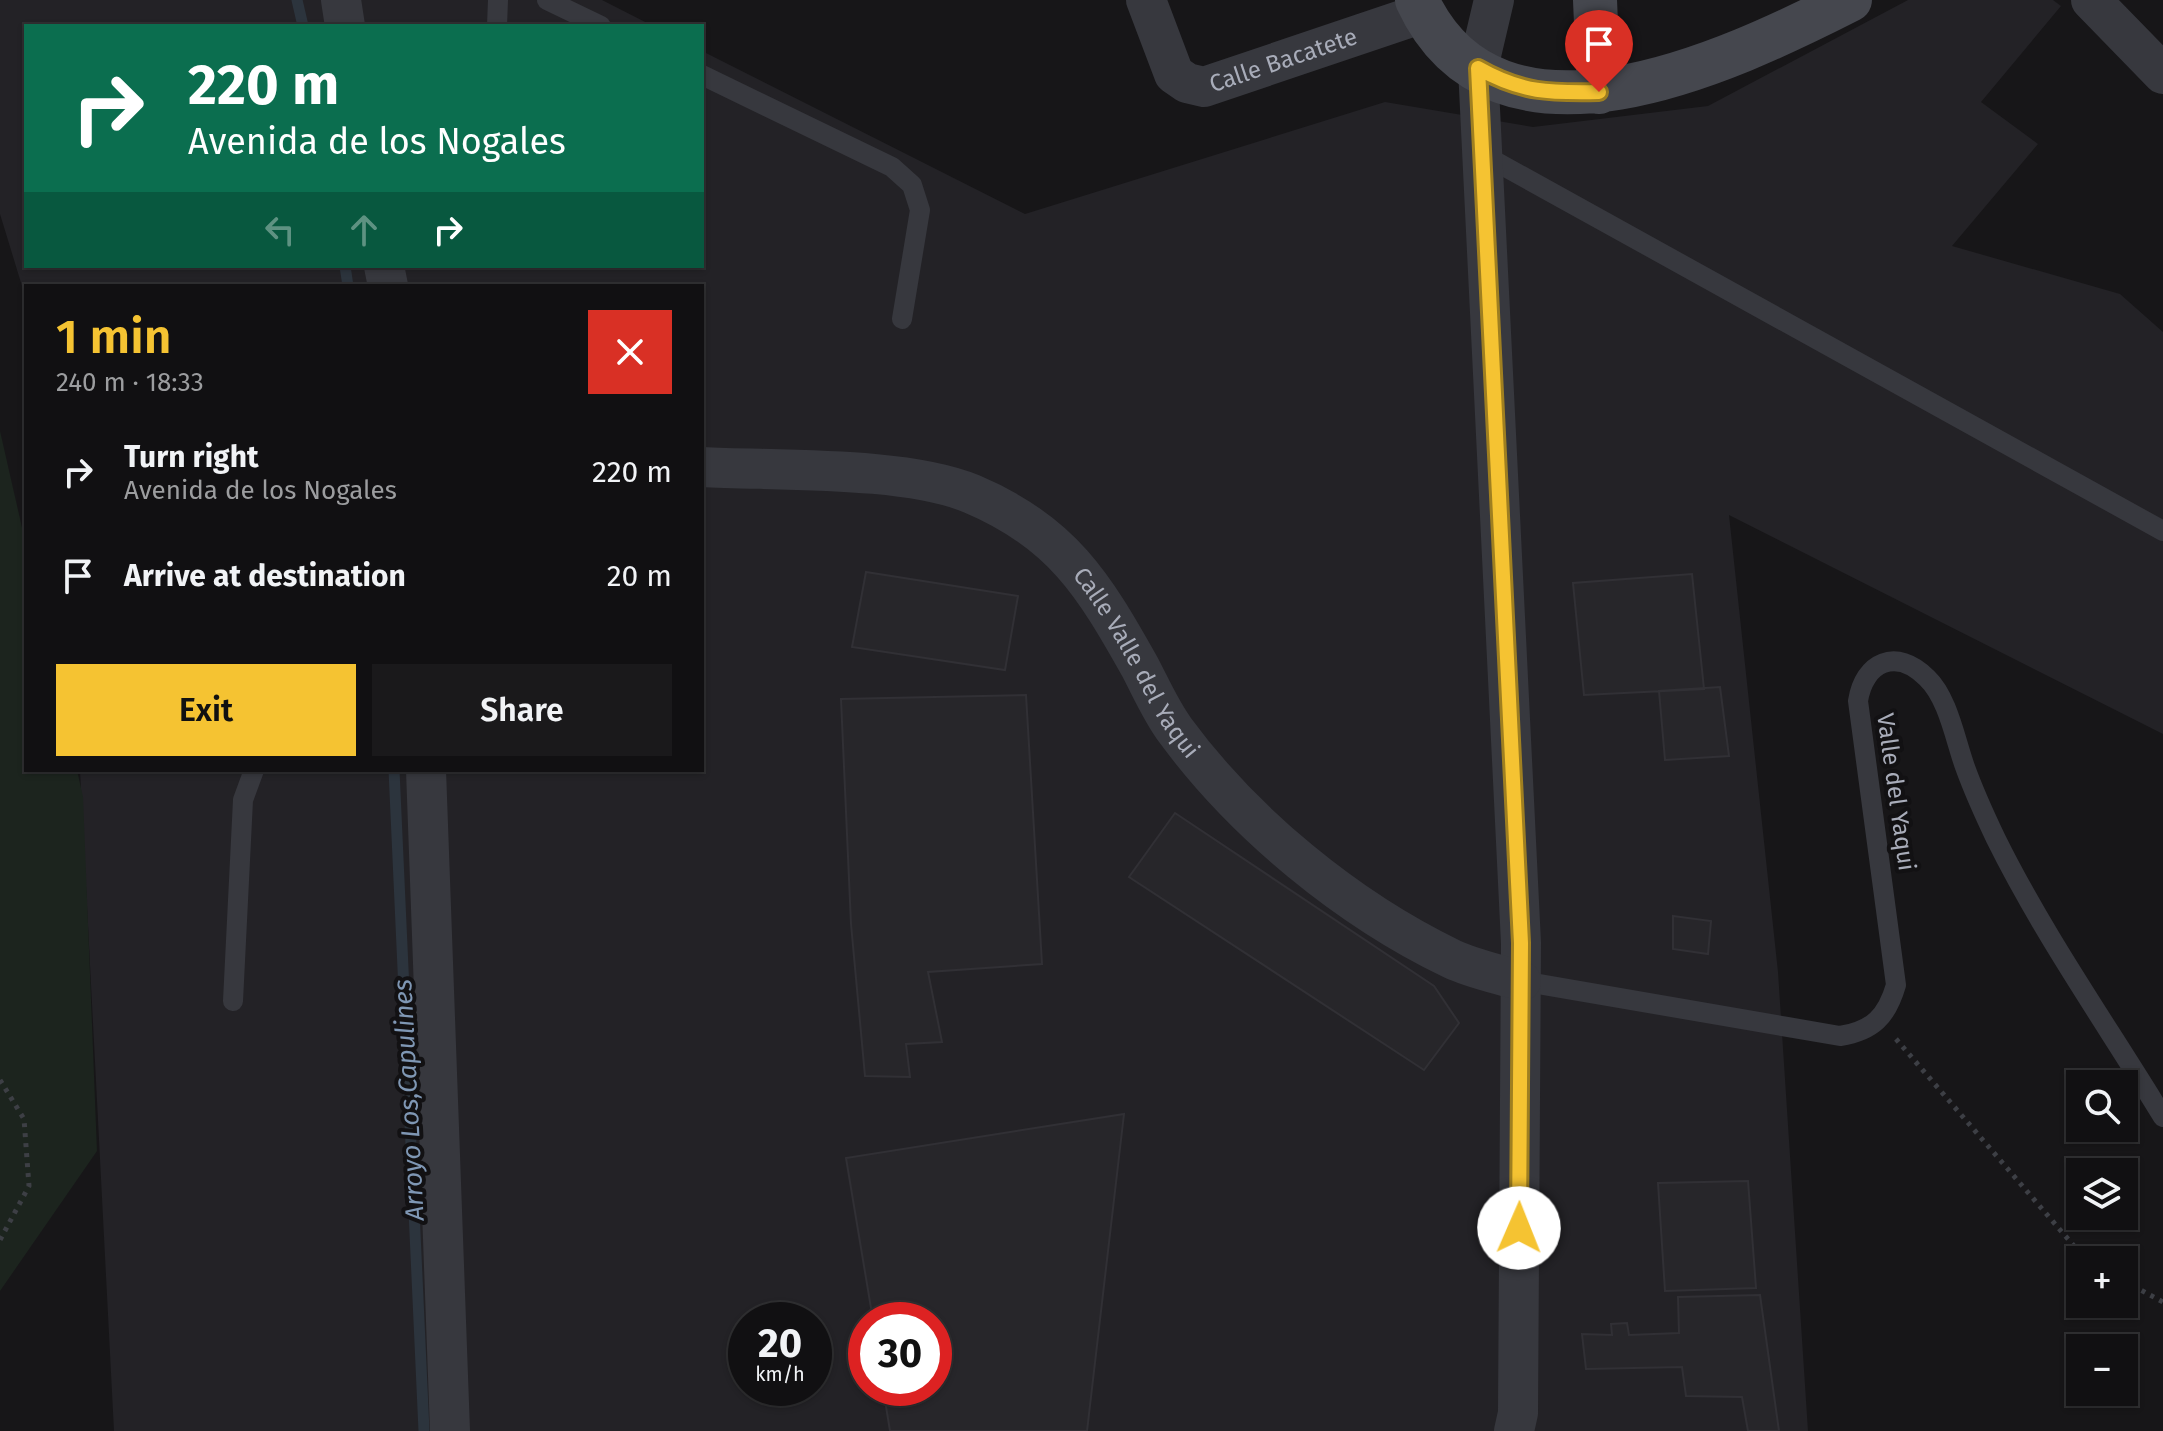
<!DOCTYPE html>
<meta charset="utf-8">
<style>
:root{--surface:#111012;--page:#1a191b;--text:#f1f3f6;--muted:#9c9d9f;--line:#303032;--accent:#f5c332}
body{margin:0;font-family:"Fira Sans",sans-serif;background:var(--page);color:var(--text);height:100vh;display:flex;flex-direction:column;font-size:30px;white-space:nowrap}
*{box-sizing:border-box;margin:0}
p{font-size:26px;color:var(--muted)}
.icon{flex:none;width:44px;height:44px;fill:none;stroke:currentColor;stroke-width:2;stroke-linecap:round;stroke-linejoin:round}
.map{position:relative;flex:1;overflow:hidden}
.details{position:absolute;left:24px;top:284px;width:680px;height:488px;display:flex;flex-direction:column;background:var(--surface);border-radius:0px;box-shadow:0 2px 6px #0004,0 0 0 2px var(--line)}
.details>*{flex:none}
.top-card{position:absolute;left:24px;top:24px;width:680px;height:244px;border-radius:0px;box-shadow:0 2px 6px #0004,0 0 0 2px var(--line);background:#0b6e4f;color:#fff;overflow:hidden}
.buttons{position:absolute;left:2066px;top:1070px;display:grid;gap:16px}
.buttons a{display:grid;place-items:center;width:72px;height:72px;border-radius:0px;background:var(--surface);box-shadow:0 2px 6px #0004,0 0 0 2px var(--line);font-size:40px}
.speed{position:absolute;left:728px;top:1302px;display:flex;gap:16px;font-size:40px;font-weight:700;text-align:center}
.speed>*{display:grid;place-content:center;width:104px;height:104px;border-radius:50%;background:var(--surface);box-shadow:0 2px 6px #0004,0 0 0 2px var(--line);line-height:1}
.speed small{font-size:20px;font-weight:400}
.speed .limit{border:12px solid #d22;background:#fff;color:#111}
.pin{position:absolute;display:grid;place-items:center;width:68px;height:68px;color:#fff;margin:-82px -34px;border-radius:50% 50% 50% 0;rotate:-45deg;box-shadow:0 0 8px #0007}
.pin .icon{rotate:45deg}
.me{position:absolute;width:88px;margin:-44px;rotate:1deg;stroke-linejoin:round;filter:drop-shadow(0 0 6px #0008)}
.turn{display:flex;align-items:center;gap:28px;height:168px;padding:0 32px;font-size:36px}
.turn .icon{width:104px;height:104px;stroke-width:2.5}
.turn b{display:block;font-size:56px;line-height:68px}
.lanes{display:flex;align-items:center;height:76px;padding:0 32px;background:#0003;justify-content:center;gap:40px;direction:ltr}
.lanes .off{opacity:.35}
.round{display:grid;place-items:center;flex:none;width:84px;height:84px;border-radius:0px;background:var(--page)}
.head{display:flex;align-items:center;justify-content:space-between;height:136px;padding:0 32px}
h1{font-size:48px;font-weight:600;line-height:60px;color:var(--accent)}
.primary-button{display:flex;gap:16px;margin-top:auto;padding:16px 32px}
.primary-button a{flex:1;height:92px;border-radius:0px;background:var(--accent);color:#111;font-size:32px;font-weight:600;line-height:92px;text-align:center}
.primary-button a+a{background:var(--page);color:var(--text)}
ul{padding:0;list-style:none}
li{display:flex;align-items:center;gap:24px;height:104px;padding:0 32px}
li div{flex:1}
li b{display:block;font-size:30px}
li em{font-style:normal}
.map>svg:first-child{display:block}
.built{fill:#232226;fill-rule:evenodd}
.green{fill:#1c241e}
.lines{fill:none;stroke-linecap:round;stroke-linejoin:round}
.stream{stroke:#2c343d;stroke-width:11}
.building{fill:#27262a;stroke:#313035;stroke-width:2}
.path{stroke:#3d3f45;stroke-width:5;stroke-dasharray:4 6;stroke-linecap:butt}
.lane{stroke:#37383e;stroke-width:20}
.street{stroke:#37383e;stroke-width:40}
.secondary{stroke:#45474e;stroke-width:44}
.route-casing{stroke:#9f7f20;stroke-width:20}
.route{stroke:#f5c332;stroke-width:14}
.labels{text-anchor:middle;dominant-baseline:central;stroke-width:8;stroke-linejoin:round;paint-order:stroke}
.street-label{font-size:24px;fill:#a8acb9;stroke:#121113}
.water-label{font-size:26px;font-style:italic;fill:#7f97b4;stroke:#121113}
</style>
<div class="map">
<svg width="2163" height="1431" viewBox="0 0 2163 1431">
<rect width="100%" height="100%" fill="#171618"/>
<path class="built" d="M0,0H602L653,26H26V266H702V51L1025,214L1385,102L1533,127L1708,106L1908,0H2053L2061,6L1981,102L2038,144L1952,246L2120,294L2163,332V734L1729,515L1778,972L1808,1431H114L80,770H702V286H26V322L22,286L0,214ZM746,1320H814V1388H746ZM866,1320H934V1388H866Z"/>
<path class="green" d="M0,431L26,545V770H77L83,797L97,1151L0,1291Z"/>
<g class="lines">
<path class="stream" d="M297,0L303,26
M345,266L348,286
M394,770L424,1431"/>
</g>
<path class="building" d="M866,572L1018,596L1005,670L852,647Z
M1692,574L1704,689L1584,695L1573,583Z
M1720,687L1729,756L1665,760L1659,691Z
M1026,695L1042,964L928,972L942,1042L906,1044L910,1077L865,1076L851,924L841,699Z
M1175,813L1434,986L1459,1023L1424,1070L1129,877Z
M1673,916L1711,921L1708,954L1673,949Z
M1124,1114L1087,1431H890L883,1388H934V1320H873L846,1158Z
M1748,1181L1756,1288L1665,1291L1658,1183Z
M1760,1295L1779,1431H1748L1742,1397L1686,1396L1682,1367L1586,1369L1582,1334L1612,1335L1611,1324L1627,1323L1629,1335L1679,1333L1678,1297Z"/>
<g class="lines">
<path class="path" d="M1896,1039L2086,1260
M0,1080L24,1119L29,1186L0,1240
M2124,1281L2163,1302"/>
<path class="lane" d="M547,0L601,26
M497,26L498,0
M702,75L892,167L912,185L920,210L902,319
M1482,154L2163,531
M1521,981L1840,1036C1873,1031 1887,1016 1896,985L1858,701C1864,662 1896,647 1927,678C1948,698 1955,739 1965,767C1974,792 1985,816 1996,839C2044,936 2107,1025 2163,1117
M233,1001L243,800L254,770"/>
<g class="street">
<path d="M341,0L345,26"/>
<path id="s1" d="M1146,0L1174,74L1187,83L1204,87L1423,13"/>
<path d="M1494,0L1478,68L1521,943L1518,1413L1514,1431"/>
<path d="M2091,0L2163,74"/>
<path d="M384,266L388,286"/>
<path id="s2" d="M702,467C777,471 905,466 972,494C1062,532 1094,585 1140,667C1151,688 1161,711 1175,730C1244,824 1348,909 1452,959C1473,969 1499,974 1521,981"/>
<path d="M426,770L450,1431"/>
</g>
<path class="secondary" d="M1417,0C1497,173 1730,61 1850,0
M1595,0L1599,92"/>
</g>
<g class="lines">
<defs>
<path id="route" d="M1519,1228L1521,943L1478,68C1522,93 1550,93 1599,92"/>
</defs>
<use href="#route" class="route-casing"/>
<use href="#route" class="route"/>
</g>
<g class="labels">
<g class="street-label">
<text stroke="none"><textPath href="#s1" startOffset="196">Calle Bacatete</textPath></text>
<text stroke="none"><textPath href="#s2" startOffset="514">Calle Valle del Yaqui</textPath></text>
<text transform="translate(1896 792) rotate(82)">Valle del Yaqui</text>
</g>
<g class="water-label">
<text transform="translate(409 1100) rotate(-93)">Arroyo Los,Capulines</text>
</g>
</g>
</svg>
<div class="buttons">
<a><svg class="icon" aria-label="search" viewBox="0 0 24 24"><circle cx="10" cy="10" r="6"/><path d="M15 15l6 6"/></svg></a>
<a><svg class="icon" aria-label="layers" viewBox="0 0 24 24"><path d="M12 4l9 5-9 5-9-5zM3 14l9 5 9-5"/></svg></a>
<a>+</a>
<a>−</a>
</div>
<div class="speed"><div>20<small>km/h</small></div><div class="limit">30</div></div>
<div class="pin" style="left:1599px;top:92px;background:#d93025"><svg class="icon" aria-label="arrive" viewBox="0 0 24 24"><path d="M6 21V4h12l-3 4 3 4H6"/></svg></div>
<svg class="me" style="left:1519px;top:1228px" viewBox="-20 -20 40 40"><circle r="19" fill="#fff"/><path d="M0-13L10 11 0 6-10 11z" fill="#f5c332"/></svg>
<div class="top-card">
<div class="turn"><svg class="icon" aria-label="right" viewBox="0 0 24 24"><path d="M7 20v-9h11M14 6l5 5-5 5"/></svg><div><b>220 m</b>Avenida de los Nogales</div></div>
<div class="lanes"><svg class="icon off" aria-label="left" viewBox="0 0 24 24"><path d="M17 20v-9H6M10 6l-5 5 5 5"/></svg><svg class="icon off" aria-label="ahead" viewBox="0 0 24 24"><path d="M12 20V5M6 11l6-6 6 6"/></svg><svg class="icon" aria-label="right" viewBox="0 0 24 24"><path d="M7 20v-9h11M14 6l5 5-5 5"/></svg></div>
</div>
<section class="details">
<div class="head"><div><h1>1 min</h1><p>240 m · 18:33</p></div><a class="round" style="background:#d93025;color:#fff"><svg class="icon" aria-label="close" viewBox="0 0 24 24"><path d="M6 6l12 12M18 6L6 18"/></svg></a></div>
<ul>
<li><svg class="icon" aria-label="right" viewBox="0 0 24 24"><path d="M7 20v-9h11M14 6l5 5-5 5"/></svg><div><b>Turn right</b><p>Avenida de los Nogales</p></div><em>220 m</em></li>
<li><svg class="icon" aria-label="arrive" viewBox="0 0 24 24"><path d="M6 21V4h12l-3 4 3 4H6"/></svg><div><b>Arrive at destination</b></div><em>20 m</em></li>
</ul>
<div class="primary-button"><a>Exit</a><a>Share</a></div>
</section>
</div>
